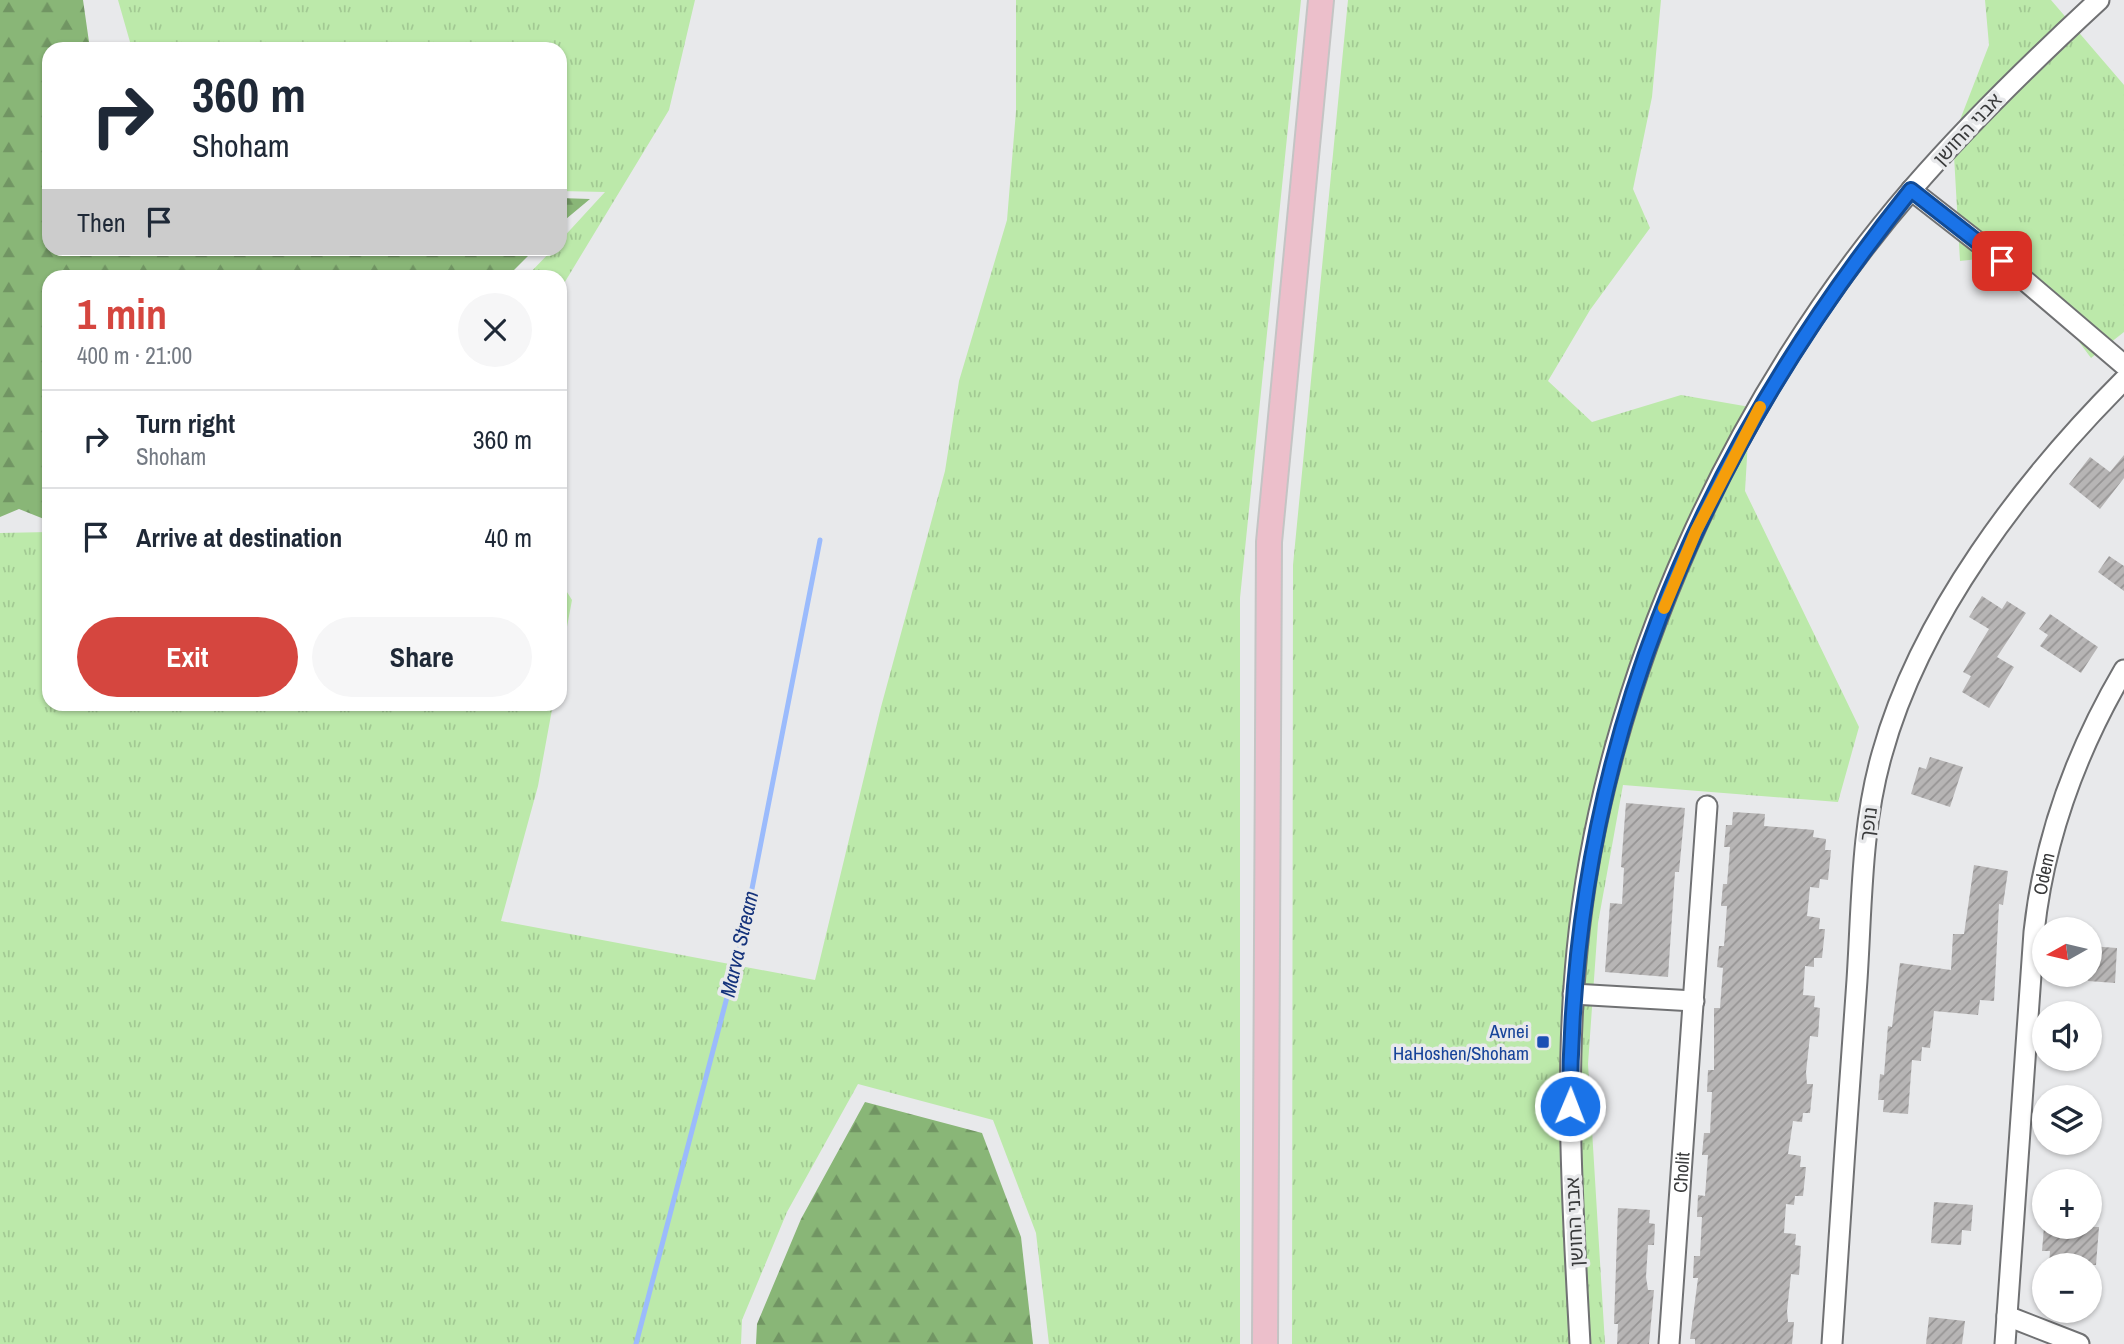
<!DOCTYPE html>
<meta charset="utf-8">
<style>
:root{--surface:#fff;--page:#f6f6f7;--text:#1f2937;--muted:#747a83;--line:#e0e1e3;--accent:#d5463f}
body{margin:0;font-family:"Archivo Narrow","Noto Sans Hebrew",sans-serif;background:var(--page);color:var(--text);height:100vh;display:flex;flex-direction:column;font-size:26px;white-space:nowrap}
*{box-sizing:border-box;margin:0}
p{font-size:23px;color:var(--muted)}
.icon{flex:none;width:38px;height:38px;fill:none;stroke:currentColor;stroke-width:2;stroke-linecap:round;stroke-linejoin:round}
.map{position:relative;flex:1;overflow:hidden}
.drawer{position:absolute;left:42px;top:270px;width:525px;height:441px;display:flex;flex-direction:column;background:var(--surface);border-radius:21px;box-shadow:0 2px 5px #0004}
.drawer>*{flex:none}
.hud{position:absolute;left:42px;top:42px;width:525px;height:214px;border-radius:21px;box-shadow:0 2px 5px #0004;background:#fff;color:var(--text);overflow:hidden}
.needle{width:46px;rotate:262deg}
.controls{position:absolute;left:2032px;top:917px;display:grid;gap:14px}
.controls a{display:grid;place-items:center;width:70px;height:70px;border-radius:50%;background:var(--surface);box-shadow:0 2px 5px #0004;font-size:35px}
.pin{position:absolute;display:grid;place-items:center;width:60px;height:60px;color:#fff;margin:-30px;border-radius:14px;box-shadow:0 4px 10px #0006}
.me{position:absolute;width:77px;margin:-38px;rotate:1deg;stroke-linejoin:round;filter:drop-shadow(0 0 5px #0008)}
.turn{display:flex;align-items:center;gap:24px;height:147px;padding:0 35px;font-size:32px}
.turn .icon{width:91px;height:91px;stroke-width:2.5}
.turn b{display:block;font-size:49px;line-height:60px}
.then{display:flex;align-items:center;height:66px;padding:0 35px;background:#0003;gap:14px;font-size:26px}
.round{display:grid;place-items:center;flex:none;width:74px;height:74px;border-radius:37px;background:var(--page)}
.head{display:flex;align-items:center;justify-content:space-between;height:119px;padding:0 35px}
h1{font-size:42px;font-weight:700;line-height:52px;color:var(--accent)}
.action{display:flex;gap:14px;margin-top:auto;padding:14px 35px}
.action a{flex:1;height:80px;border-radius:42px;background:var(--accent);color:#fff;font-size:28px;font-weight:700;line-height:80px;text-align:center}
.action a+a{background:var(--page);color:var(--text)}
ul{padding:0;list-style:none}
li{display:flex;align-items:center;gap:21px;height:98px;padding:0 35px;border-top:2px solid var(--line)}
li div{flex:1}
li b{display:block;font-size:26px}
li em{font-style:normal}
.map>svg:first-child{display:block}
.grass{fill:url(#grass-tufts)}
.forest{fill:url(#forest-firs)}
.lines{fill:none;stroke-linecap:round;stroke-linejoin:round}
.stream{stroke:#9bbbfc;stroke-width:5}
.building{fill:url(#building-hatch)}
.minor-casing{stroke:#707173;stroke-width:23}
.major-casing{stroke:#c4c4c4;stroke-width:28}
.minor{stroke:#fff;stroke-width:19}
.major{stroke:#ecbfcb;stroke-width:24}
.route-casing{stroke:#114b97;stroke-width:18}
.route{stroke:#1a73e8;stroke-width:12}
.slow{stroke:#f59e0b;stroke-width:12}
.transit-dot{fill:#1a4fb4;stroke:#e8e9eb;stroke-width:2.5}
.labels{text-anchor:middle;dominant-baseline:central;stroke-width:7;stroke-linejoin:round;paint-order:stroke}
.street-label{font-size:19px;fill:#393a3b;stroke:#e8e9eb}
.transit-label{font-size:19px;fill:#164399;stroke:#e8e9eb;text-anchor:end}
.water-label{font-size:21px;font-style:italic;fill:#14327b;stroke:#e8e9eb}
</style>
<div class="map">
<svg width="2124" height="1344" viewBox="0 0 2124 1344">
<defs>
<pattern id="grass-tufts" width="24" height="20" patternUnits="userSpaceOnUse" patternTransform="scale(1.75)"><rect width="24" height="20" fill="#bce9aa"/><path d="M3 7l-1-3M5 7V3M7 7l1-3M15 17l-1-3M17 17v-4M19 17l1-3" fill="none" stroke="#a2c993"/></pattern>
<pattern id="forest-firs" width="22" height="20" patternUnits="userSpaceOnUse" patternTransform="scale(1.75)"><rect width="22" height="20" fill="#89b677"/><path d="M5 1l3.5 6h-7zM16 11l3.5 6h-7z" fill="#719563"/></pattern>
<pattern id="building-hatch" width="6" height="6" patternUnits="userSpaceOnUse" patternTransform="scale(1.75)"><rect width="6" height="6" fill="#b7b5b5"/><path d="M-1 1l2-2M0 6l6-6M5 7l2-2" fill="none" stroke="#969494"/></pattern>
</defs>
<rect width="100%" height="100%" fill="#e8e9eb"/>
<path class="grass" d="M118,0H695L669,110L560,290V276H527L553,249L560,248V241L605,192L560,191V49H132Z
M1016,0H1301L1240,598V1344H1049L1036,1233L993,1120L858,1084L787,1212L742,1320L741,1344H0V533L49,532V704H553L538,786L501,921L815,980L881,707L945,471L959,381L1007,220L1016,111Z
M1348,0H1661L1652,97L1633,189L1650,228L1590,310L1548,381L1592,422L1681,395L1750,407L1745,491L1859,727L1838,802L1623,785L1598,923L1588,1064L1605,1344H1292L1293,565Z
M1985,0H2051L2124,85V332L2091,358L2015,255L1960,261L1953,138L1989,45Z
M560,581L572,600L560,664Z"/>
<path class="forest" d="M0,0H83L90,49H49V248L535,249L508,276H49V521L19,509L0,517Z
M560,198L590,199L560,224Z
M865,1102L982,1133L1021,1237L1033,1344H756L757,1324L801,1219Z"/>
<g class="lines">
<path class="stream" d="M636,1344L742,940L820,540"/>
</g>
<path class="building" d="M2124,455V478L2100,509L2069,484L2090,457L2110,472Z
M2109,556L2124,566V591L2098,572Z
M1982,596L2002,609L2007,601L2026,613L1997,657L2014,667L1989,708L1962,692L1971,676L1963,672L1989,629L1969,617Z
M2050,614L2098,647L2081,673L2040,646L2048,635L2039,629Z
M1930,757L1963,767L1950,807L1911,794L1919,767L1926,769Z
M1626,803L1685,808L1679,872H1675L1668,977L1605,972L1610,903L1622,904L1624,868L1621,867Z
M1733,812L1765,814L1764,826L1814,830L1813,837L1826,839L1825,850H1831L1828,880L1820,879L1819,888L1810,887L1807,916L1820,918L1819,929H1825L1822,958H1814V967L1805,966L1803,995L1815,996L1814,1007L1820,1008L1818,1037L1810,1036L1806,1072L1807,1084H1813L1810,1113H1803L1802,1122L1793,1121L1788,1154L1801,1156L1800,1167H1806L1803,1196H1795L1794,1205L1786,1204L1784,1233L1796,1234L1795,1245L1801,1246L1799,1275L1791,1274L1787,1311L1788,1322H1794L1792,1344H1695V1339H1690L1698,1278H1693L1694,1256H1700L1702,1217H1697L1698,1195L1705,1196L1708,1155H1702L1704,1133H1710L1712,1092H1707L1708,1070H1714V1008H1720L1723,968L1717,967L1719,946H1724L1727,906H1721L1723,884H1727L1730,847H1724L1726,825H1732Z
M1974,865L2008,871L2003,905L1999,904L1994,1001L1980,1000L1978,1015L1934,1011L1930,1048L1922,1047L1921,1061L1912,1060L1908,1114L1883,1112L1884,1100H1878L1880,1074L1884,1075L1888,1026L1892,1027L1900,963L1951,970L1953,934H1964Z
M2090,946L2117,948L2115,983L2088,981Z
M1934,1202L1973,1205L1971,1231L1962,1230L1961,1245L1931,1243Z
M1618,1208L1650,1210L1649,1223L1655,1224L1654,1245H1648L1646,1277L1648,1290H1654L1649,1344H1617L1618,1324H1614Z
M2044,1227H2099L2096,1265H2049L2050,1251H2042Z
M1929,1317L1965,1321L1962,1344H1926Z"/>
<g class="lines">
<defs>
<g id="minor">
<path d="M1911,190L2002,261L2124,365"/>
<path d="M1573,994L1694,1001"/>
<path d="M2007,1316L2079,1344"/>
<path d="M1580,1344C1573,1213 1564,1082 1577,951C1603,680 1735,393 1913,188C1971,121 2034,60 2099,0"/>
<path id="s1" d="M1669,1344L1707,806"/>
<path d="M1832,1344C1840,1223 1848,1101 1857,980C1862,904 1861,827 1882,754C1920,616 2024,480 2124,380"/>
<path id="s2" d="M2005,1344L2034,932C2044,839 2077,750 2124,670"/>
</g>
<path id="major" d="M1265,1344L1269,542L1321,0"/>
</defs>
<use href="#minor" class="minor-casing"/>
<use href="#major" class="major-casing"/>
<use href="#minor" class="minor"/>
<use href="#major" class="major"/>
</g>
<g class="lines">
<defs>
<path id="route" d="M1570,1106C1570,756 1694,461 1911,190L2002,261"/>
</defs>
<use href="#route" class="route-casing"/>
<use href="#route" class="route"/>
<path class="slow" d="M1664,608L1696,531L1760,407"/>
</g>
<rect class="transit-dot" x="1536" y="1035" width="14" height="14" rx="3.5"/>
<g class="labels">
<g class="street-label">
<text transform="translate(1967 129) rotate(-47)">אבני החושן</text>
<text transform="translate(1868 824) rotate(-83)">נופך</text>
<text stroke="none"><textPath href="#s2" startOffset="472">Odem</textPath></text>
<text stroke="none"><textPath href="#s1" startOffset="172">Cholit</textPath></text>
<text transform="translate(1574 1222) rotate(-93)">אבני החושן</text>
</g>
<g class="transit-label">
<text x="1529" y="1031">Avnei<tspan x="1529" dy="22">HaHoshen/Shoham</tspan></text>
</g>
<g class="water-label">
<text transform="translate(739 944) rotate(-77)">Marva Stream</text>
</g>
</g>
</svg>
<div class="controls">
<a><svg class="needle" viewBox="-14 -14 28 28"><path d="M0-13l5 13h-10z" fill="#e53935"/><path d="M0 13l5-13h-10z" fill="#747a83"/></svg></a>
<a><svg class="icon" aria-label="sound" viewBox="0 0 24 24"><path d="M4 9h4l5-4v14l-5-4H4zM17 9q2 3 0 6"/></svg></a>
<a><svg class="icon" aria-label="layers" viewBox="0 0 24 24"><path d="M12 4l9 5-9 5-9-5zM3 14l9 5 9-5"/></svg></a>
<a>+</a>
<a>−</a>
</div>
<div class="pin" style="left:2002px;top:261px;background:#d93025"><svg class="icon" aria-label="arrive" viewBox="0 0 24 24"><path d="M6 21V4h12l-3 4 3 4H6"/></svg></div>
<svg class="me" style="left:1570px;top:1106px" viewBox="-20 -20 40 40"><circle r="17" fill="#1a73e8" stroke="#fff" stroke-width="3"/><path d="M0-11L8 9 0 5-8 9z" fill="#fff"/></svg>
<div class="hud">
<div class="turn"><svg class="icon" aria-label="right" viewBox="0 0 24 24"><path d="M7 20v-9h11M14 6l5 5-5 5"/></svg><div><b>360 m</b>Shoham</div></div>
<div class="then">Then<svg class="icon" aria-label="arrive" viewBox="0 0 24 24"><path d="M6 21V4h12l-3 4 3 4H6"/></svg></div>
</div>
<section class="drawer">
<div class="head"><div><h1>1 min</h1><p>400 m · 21:00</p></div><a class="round"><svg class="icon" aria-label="close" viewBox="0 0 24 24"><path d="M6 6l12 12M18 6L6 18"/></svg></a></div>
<ul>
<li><svg class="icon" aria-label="right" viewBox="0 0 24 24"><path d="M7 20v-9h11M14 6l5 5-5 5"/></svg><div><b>Turn right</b><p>Shoham</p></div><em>360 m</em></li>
<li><svg class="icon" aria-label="arrive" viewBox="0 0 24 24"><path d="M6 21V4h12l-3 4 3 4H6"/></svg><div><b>Arrive at destination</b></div><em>40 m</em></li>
</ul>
<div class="action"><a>Exit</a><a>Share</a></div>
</section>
</div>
